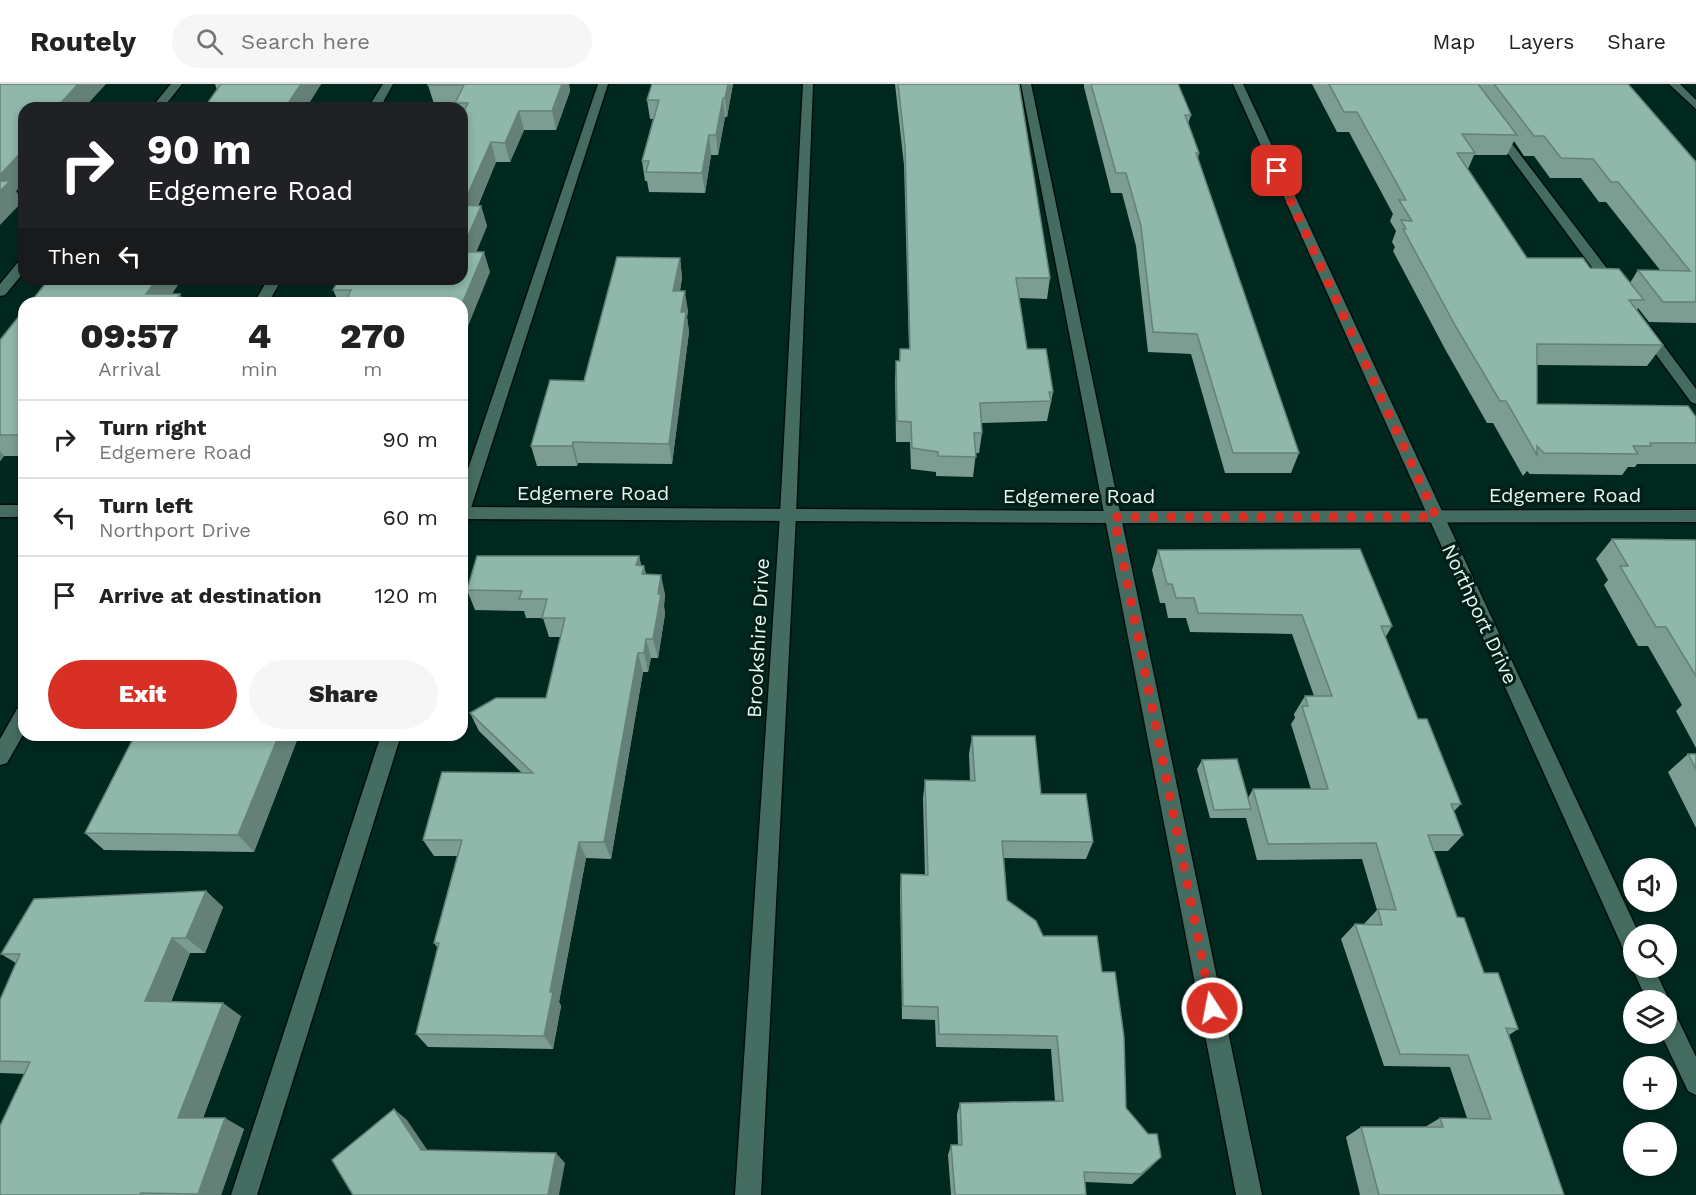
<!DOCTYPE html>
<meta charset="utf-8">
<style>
:root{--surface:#fff;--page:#f6f6f6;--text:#222;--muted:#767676;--line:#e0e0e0;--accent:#d93025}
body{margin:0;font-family:"Work Sans",sans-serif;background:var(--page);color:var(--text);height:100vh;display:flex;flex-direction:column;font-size:22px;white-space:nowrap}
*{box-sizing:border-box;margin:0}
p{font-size:20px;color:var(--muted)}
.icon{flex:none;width:33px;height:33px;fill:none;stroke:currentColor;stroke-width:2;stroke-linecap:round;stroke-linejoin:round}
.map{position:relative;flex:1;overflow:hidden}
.sheet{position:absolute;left:18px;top:213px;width:450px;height:444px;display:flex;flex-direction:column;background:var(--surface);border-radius:18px;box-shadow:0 3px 9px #0003}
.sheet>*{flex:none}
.banner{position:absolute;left:18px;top:18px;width:450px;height:183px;border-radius:18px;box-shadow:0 3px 9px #0003;background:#202124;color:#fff;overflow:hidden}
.controls{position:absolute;left:1623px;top:774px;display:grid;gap:12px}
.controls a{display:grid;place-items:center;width:54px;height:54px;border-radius:50%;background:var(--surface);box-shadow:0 3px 9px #0003;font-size:30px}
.pin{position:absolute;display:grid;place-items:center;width:51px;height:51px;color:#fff;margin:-26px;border-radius:12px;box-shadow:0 3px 9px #0006}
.me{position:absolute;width:66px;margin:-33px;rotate:349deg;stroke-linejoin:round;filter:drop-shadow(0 0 4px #0008)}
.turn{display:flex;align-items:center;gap:21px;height:126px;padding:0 30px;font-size:27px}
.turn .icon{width:78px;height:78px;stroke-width:2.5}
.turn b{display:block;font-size:42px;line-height:51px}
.then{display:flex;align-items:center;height:57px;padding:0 30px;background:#0003;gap:12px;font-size:22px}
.eta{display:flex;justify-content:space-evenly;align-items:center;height:102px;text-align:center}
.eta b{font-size:36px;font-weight:800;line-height:42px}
.button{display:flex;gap:12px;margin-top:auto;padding:12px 30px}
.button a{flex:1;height:69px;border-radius:36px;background:var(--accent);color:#fff;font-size:24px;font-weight:800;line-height:69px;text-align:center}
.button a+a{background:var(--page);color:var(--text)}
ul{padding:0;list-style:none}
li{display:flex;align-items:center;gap:18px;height:78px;padding:0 30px;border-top:2px solid var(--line)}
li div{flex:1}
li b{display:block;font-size:22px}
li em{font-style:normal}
header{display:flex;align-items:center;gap:36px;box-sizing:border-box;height:84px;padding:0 30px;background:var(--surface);border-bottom:2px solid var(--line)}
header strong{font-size:28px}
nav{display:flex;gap:33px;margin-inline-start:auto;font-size:21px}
.search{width:420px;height:54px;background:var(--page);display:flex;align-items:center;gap:15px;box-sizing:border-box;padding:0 21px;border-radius:33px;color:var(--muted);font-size:22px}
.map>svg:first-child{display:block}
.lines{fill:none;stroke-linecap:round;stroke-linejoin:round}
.lane-casing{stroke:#000f0a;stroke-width:3}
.street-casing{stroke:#000f0a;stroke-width:3}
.secondary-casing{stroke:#000f0a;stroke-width:3}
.lane{fill:#456c60;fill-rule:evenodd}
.street{fill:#456c60;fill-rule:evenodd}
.secondary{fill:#456c60;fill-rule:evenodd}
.wall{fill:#7b9d92;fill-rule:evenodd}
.shaded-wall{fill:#648077}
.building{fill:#8fb7aa;stroke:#648077;stroke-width:1.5}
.route{stroke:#d93025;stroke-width:10;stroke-dasharray:0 18}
.labels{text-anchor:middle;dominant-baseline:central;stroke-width:6;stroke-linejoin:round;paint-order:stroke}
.street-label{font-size:20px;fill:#e3f8f1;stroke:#021e16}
</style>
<header>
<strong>Routely</strong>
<div class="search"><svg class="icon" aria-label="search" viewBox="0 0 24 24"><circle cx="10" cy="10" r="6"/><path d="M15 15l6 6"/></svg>Search here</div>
<nav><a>Map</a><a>Layers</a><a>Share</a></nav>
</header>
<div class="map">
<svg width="1696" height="1111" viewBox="0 0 1696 1111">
<rect width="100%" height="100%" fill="#00281f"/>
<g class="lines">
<defs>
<path id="lane" d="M171,0H182L163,24H151Z
M598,0H608L470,427L462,433V403Z
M1021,0H1031L1262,1111H1236Z
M1492,44H1500L1618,199V205H1608L1492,48Z
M24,176V188L5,211L0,212V200L19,177Z
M1645,242L1650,243L1696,305V320L1691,318L1638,246Z
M381,651H401L257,1111H231Z"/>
<path id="street" d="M383,0H393L380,24H368Z
M803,0H813L796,431L761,1111H735L780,431Z
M1233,0H1243L1639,850H1634V873L1626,871Z
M1669,0H1680L1696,16V25Z
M268,195H282L268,219H254Z
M24,623V649L7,679L0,681V655L17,625Z
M1634,880V884H1654L1669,916L1666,923V916H1647L1632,884Z
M1666,924L1674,927L1696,973V1011L1688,1007L1661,950H1666Z"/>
<path id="secondary" d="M0,421H24V433H0Z
M462,423L1114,427L1696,426V438L1114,439L462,435Z"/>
</defs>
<use href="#lane" class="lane-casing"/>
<use href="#street" class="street-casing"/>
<use href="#secondary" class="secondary-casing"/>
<use href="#lane" class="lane"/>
<use href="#street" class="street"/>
<use href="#secondary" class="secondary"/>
</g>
<path class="wall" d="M215,0H321L306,24H204L217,6Z
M429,0H569L570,7L556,46H524L510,78H496L478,122H481L487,142L476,168L490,188L462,219H339L333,206L462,195V24H457L455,20H434L428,1Z
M733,0L727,33H725L718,71H711L705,109L649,108L647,97H645L642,77L653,35H650L647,16Z
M895,0H1019L1050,194L1047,215L1019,214L1027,265L1053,308L1047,337L981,339L982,349L979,369H976L973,393L936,392V388L911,385L910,358H896L895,297L896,277H899L900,265H909L904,81Z
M1084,0H1178L1191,31L1188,40L1199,69L1198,75L1299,369L1291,389H1225L1191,270L1148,268L1136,162L1122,109H1111L1084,3Z
M1312,0H1628L1696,78V239L1649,238L1638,224L1637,226L1663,261L1647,282L1537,281V320L1696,333V380H1637L1635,383H1628L1622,391L1530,390L1527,387L1523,392L1493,339H1487L1445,265L1393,167L1395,163L1392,158L1396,147L1390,137L1393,130L1349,48H1337ZM1514,57L1524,72H1534L1550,94H1581L1599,118H1606L1660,186H1638L1630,199L1527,174L1468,85L1474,71H1507Z
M680,174L682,194L680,207L688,227L687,233L689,248L672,380L578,379L577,382H537L531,362L584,297Z
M24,226V372H4L0,377V256Z
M1612,455L1696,456V664L1676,627L1682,621L1648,562H1638L1604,501L1608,496L1596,475Z
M1158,466L1392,542L1385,554L1418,635L1461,720L1454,727L1463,751L1448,767H1434L1457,833L1484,889L1518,945L1509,951L1564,1111H1360L1346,1053L1361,1043H1425L1440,1034H1467L1450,983L1384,982L1341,855L1355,840H1364L1377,826L1362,775L1257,776L1246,734H1210L1197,685L1202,676L1248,714L1253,705H1311L1291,640L1295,634L1294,630L1305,612H1314L1292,550L1190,548L1186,534H1168L1165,519H1160L1152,486Z
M639,472L641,481L644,482L646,491L665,510L664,522L665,530L658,574H651L648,588H643L611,775L586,774L559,918L561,922L553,965L428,963L416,950L438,864L434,859L457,772H434L423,756L522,689L479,647L470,629L546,614L561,553H549L543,534H526L524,527L475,526L467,506Z
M135,651H299L254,768L104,766L85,749Z
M972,652L1041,710L1093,758L1086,775L1004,774L1007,816L1043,852L1102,888L1126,1024L1151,1083L1132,1100L1085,1098L1086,1111H951L948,1071L951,1061H958L957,1030L960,1019L1055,1017L1051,965L936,963L935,936L902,935L900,806L901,790L925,791L923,714L925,696L970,697L969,670Z
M1688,670L1696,685V744L1668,688Z
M206,807L223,823L205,869H190L171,918L241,932L203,1034L244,1045L221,1111H0L25,990L0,989V916L16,879L1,870Z"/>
<path class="shaded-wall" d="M78,0H106L84,24H56Z
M301,0H321L306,24H285Z
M562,0H569L570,7L556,46L552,27Z
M728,0H733L727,33L725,14Z
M723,14L725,33L718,71L716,51Z
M519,27L524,46L510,78L505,59Z
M709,51L711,71L705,109L702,89Z
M491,58L496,78L469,141L463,121Z
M24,65V99L16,107L23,117L0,141V91Z
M481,122L487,142L468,188L462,170V166Z
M484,168L490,188L462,257V220Z
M680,174L682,194L676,227L673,207Z
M157,195H182L166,219L146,210Z
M685,207L688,227L687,233L689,248L672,380L669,360L681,228Z
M180,210L185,219H174Z
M573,358L578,379L577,382L572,362Z
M0,367L4,372L0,377Z
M639,472L643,489L644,482L649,501L636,481Z
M661,491L665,510L664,522L665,530L658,574L653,555Z
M646,555L651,574L648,588L644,569Z
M638,569L643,588L611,775L604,758Z
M279,651H299L254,768L238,751Z
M579,758L586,774L559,918L561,922L553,965L544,952L550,908Z
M206,807L223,823L205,869L186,854Z
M172,854L190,869L165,931L145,917Z
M223,919L241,932L199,1045L178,1034Z
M394,1025L407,1036L434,1076L421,1066Z
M225,1034L244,1045L221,1111H200L198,1110Z
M556,1069L565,1079L559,1111H548Z
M1161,1073L1151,1083L1132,1100L1141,1090Z"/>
<path class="building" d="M0,0H78L56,24H24V65L0,91Z
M221,0H301L285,24H204Z
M429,0H562L552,27H519L505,59L491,58L463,121L481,122L462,166V31L468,19H455L464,1H428Z
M652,0H728L725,14H723L716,51H709L702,89L646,88L649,77H642L659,16H647Z
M898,0H1019L1050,194H1016L1027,265H1046L1053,308H1049L1051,317L980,319L982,349H974L976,373L938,372V368L912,364L911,338L897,337L896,277H900V265H910L905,62Z
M1091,0H1178L1191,31H1185L1199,69H1196L1299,369H1233L1197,250L1153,248L1141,142L1126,89H1116Z
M1329,0H1478L1517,51L1462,50L1475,69H1457L1527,174H1583L1590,184L1619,185L1644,216H1629L1663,261L1537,260V320L1688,322L1696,333V359H1650L1651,362H1633L1638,370L1544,369L1537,362V371L1506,317H1500L1456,243L1403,145H1406L1401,136L1412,137L1399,116H1406L1357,28H1344Z
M1494,0H1628L1696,78V218H1663L1638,186L1690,187L1618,98H1611L1593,75L1561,74L1544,52H1534Z
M0,97H10L0,107Z
M462,168H484L462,220V219H345L351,206H333L339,195H462Z
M617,173L680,174L673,207H685L681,228H686L669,360L573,358L572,362H531L550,296L584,297Z
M49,195H157L146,210H180L174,219H30Z
M24,226V351H0V256Z
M1612,455L1696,456V592L1666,543H1656L1620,482H1628Z
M1360,465L1392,542H1381L1418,635H1427L1461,720H1451L1463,751H1428L1457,833L1464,834L1484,889H1498L1518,945L1506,944L1564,1111H1379L1361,1043H1443L1440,1034L1491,1035L1468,971L1400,970L1355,840L1382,841L1378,825L1396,826L1376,759L1268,760L1253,705H1328L1302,622H1308L1305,612H1332L1302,531L1198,529L1194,514H1176L1172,500H1167L1158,466Z
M477,472H639L636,481L644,482L642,490L661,491L658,510H661L653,555H646L644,569H638L604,758H579L550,908H553L544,952L416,950L439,859H434L462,756H423L442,688L533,689L470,629L496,614H546L565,534H542L547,515H519L522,507L467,506Z
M135,651H279L238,751L85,749Z
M972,652H1035L1041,710H1086L1093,758L1002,757L1007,816L1036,837L1043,852H1097L1102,888H1115L1124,953L1126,1024L1148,1050H1157L1161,1073L1141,1090L1084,1088L1086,1111H955L951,1061H962L960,1019L1063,1017L1057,952L939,950L938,923L903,922L901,790L928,791L925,696L975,697Z
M1688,670H1696V685Z
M1237,675L1251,725L1214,726L1202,676Z
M206,807L186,854H172L145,917L223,919L178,1034H225L198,1110L141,1109L140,1111H0V1042L30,978L0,977V916L20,870H1L34,815Z
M394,1025L421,1066L556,1069L548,1111H353L332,1076Z"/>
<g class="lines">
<path class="route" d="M1212,924L1114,433H1436L1277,87"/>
</g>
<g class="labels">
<g class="street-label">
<text x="593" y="409">Edgemere Road</text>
<text x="1565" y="411">Edgemere Road</text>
<text x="1079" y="412">Edgemere Road</text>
<text transform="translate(1480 530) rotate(65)">Northport Drive</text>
<text transform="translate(758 554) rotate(-87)">Brookshire Drive</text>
</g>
</g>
</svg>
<div class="controls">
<a><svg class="icon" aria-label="sound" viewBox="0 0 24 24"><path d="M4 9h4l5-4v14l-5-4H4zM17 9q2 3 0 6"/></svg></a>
<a><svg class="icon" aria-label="search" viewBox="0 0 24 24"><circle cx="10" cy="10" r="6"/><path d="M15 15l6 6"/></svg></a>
<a><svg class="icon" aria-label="layers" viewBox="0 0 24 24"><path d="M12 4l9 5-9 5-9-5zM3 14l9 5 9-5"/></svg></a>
<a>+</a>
<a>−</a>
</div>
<div class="pin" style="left:1277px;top:87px;background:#d93025"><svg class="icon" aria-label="arrive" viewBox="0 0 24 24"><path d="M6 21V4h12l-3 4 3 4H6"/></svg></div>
<svg class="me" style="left:1212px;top:924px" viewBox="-20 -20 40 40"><circle r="17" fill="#d93025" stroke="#fff" stroke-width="3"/><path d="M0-11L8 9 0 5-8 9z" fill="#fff"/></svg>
<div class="banner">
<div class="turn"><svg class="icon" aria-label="right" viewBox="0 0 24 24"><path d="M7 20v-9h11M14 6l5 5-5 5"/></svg><div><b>90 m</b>Edgemere Road</div></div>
<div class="then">Then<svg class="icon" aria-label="left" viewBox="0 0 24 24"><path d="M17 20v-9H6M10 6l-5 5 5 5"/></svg></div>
</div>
<section class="sheet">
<div class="eta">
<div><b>09:57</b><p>Arrival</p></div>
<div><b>4</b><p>min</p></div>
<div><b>270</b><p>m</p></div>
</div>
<ul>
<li><svg class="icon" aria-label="right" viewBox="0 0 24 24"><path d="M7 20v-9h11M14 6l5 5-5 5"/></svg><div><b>Turn right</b><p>Edgemere Road</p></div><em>90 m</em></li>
<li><svg class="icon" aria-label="left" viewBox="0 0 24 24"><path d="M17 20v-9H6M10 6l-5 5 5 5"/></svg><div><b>Turn left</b><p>Northport Drive</p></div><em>60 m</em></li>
<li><svg class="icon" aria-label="arrive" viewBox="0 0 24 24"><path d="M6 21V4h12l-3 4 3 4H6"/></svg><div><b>Arrive at destination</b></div><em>120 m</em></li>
</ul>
<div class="button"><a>Exit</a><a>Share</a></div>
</section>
</div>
